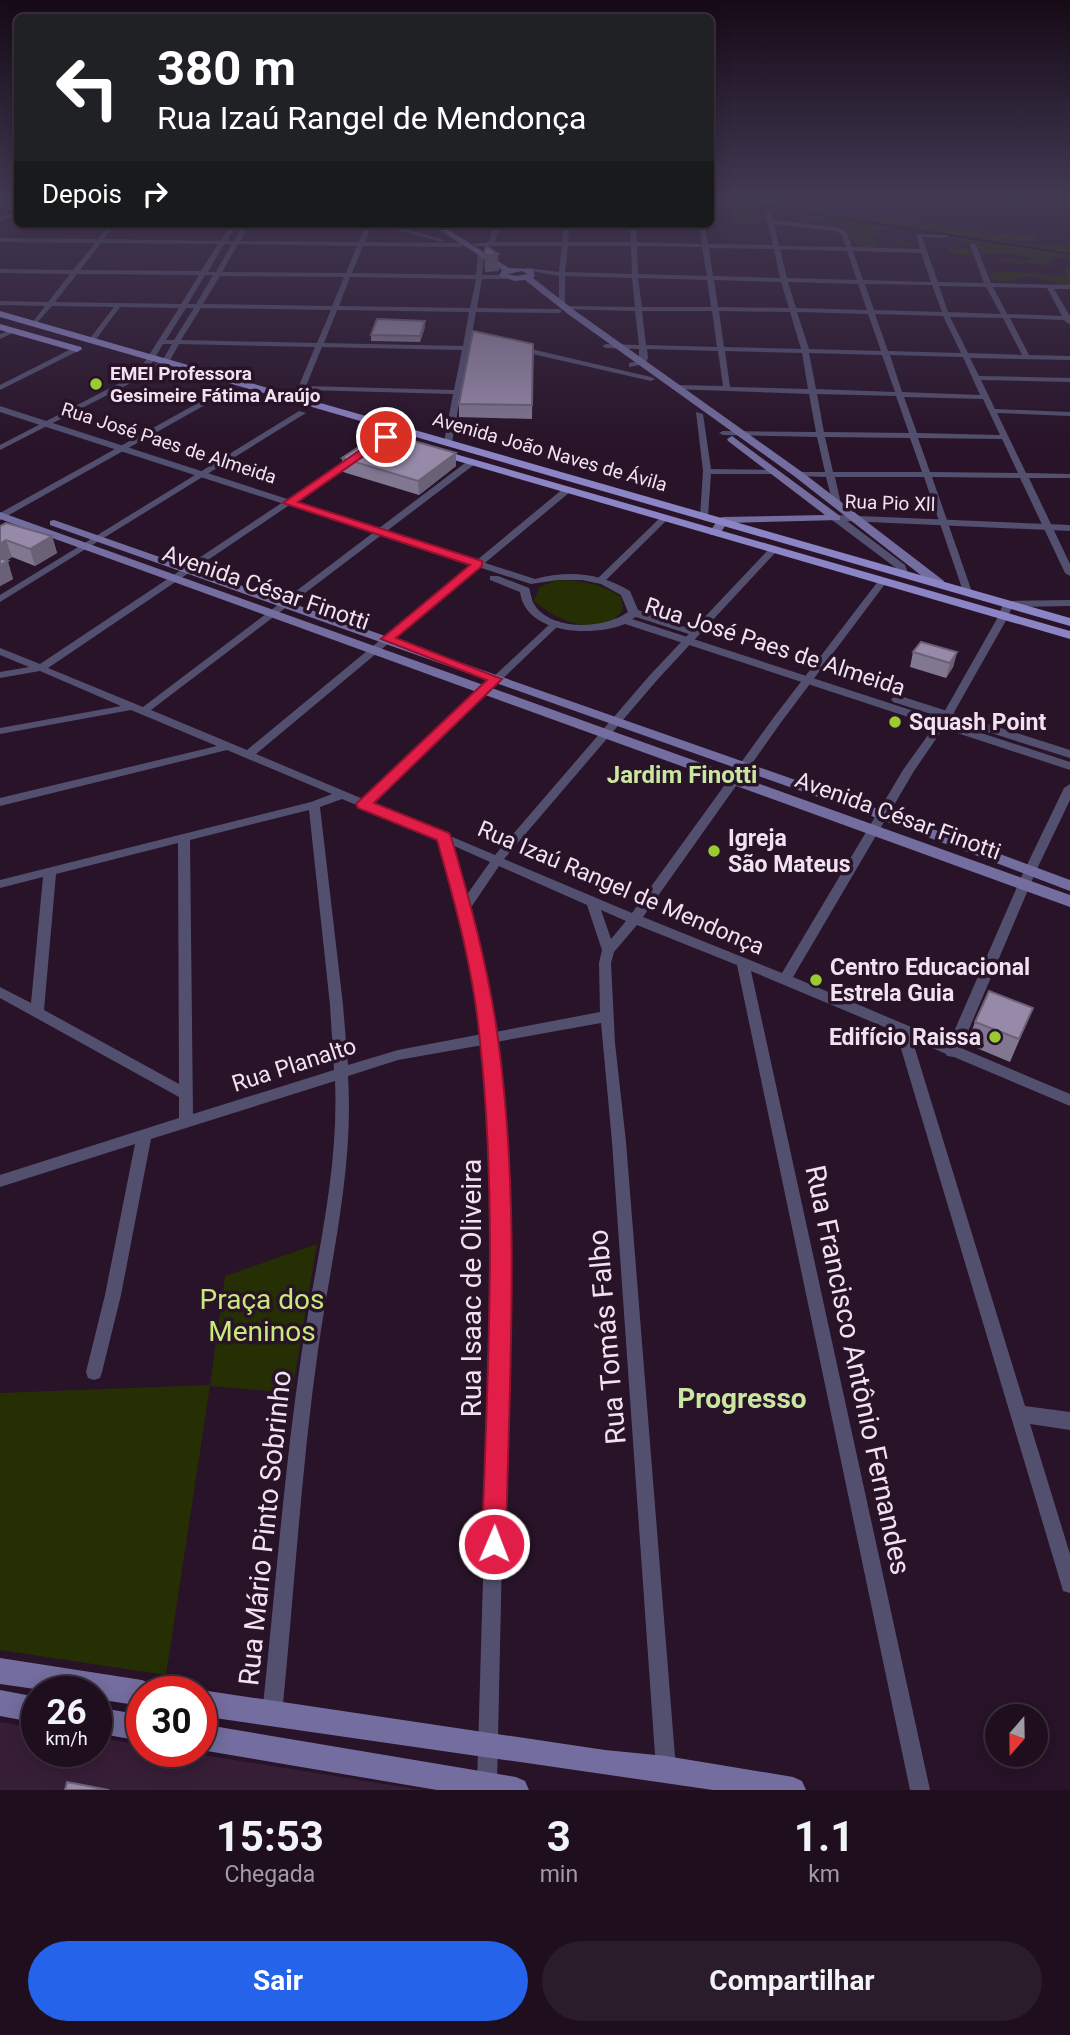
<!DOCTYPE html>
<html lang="pt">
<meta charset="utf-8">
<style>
:root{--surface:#1e0e1e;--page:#2b1c2b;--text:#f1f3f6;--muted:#a19ca4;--line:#3c2e3c;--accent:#2563eb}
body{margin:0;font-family:Roboto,sans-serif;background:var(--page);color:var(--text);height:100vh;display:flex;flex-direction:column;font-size:26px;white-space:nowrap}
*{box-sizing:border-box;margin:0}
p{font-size:23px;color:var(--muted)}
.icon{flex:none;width:38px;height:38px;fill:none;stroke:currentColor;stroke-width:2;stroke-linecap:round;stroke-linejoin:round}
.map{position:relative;height:1790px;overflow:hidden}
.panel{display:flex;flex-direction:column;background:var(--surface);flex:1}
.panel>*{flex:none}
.hud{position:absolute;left:14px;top:14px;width:700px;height:214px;border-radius:10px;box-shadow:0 4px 18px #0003,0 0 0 2px var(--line);background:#202124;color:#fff;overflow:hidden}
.needle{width:46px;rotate:200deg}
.controls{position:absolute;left:985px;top:1704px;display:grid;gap:14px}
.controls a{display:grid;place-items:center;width:63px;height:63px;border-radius:50%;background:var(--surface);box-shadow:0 4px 18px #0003,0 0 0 2px var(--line);font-size:35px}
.speed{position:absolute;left:21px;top:1676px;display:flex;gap:14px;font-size:35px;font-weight:700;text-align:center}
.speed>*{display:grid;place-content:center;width:91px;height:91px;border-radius:50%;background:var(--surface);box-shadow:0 4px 18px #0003,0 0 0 2px var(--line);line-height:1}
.speed small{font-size:18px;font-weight:400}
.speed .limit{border:10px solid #d22;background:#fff;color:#111}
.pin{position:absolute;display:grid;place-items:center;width:60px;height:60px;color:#fff;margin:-30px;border:4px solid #fff;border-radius:50%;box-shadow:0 2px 7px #0007}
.me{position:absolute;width:77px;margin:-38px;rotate:1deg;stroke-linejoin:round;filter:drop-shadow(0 0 5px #0008)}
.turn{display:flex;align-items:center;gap:24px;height:147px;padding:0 28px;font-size:32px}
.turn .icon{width:91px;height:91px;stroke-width:2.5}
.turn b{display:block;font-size:49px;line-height:60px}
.then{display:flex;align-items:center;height:66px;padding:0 28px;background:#0003;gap:14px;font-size:26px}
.eta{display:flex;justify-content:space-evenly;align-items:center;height:119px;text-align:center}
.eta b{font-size:42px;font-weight:700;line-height:49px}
.button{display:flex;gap:14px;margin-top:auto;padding:14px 28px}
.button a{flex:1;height:80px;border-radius:42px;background:var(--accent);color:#fff;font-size:28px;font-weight:700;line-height:80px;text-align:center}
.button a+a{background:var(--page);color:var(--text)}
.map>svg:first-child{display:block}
.built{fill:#371e37}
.green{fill:#252f03}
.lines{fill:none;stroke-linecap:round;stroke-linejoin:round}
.stream{stroke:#020d11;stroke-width:2}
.minor{fill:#53506f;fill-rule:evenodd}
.tertiary{fill:#53506f;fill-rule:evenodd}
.secondary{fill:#736e9f;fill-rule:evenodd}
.primary{fill:#8b84c5;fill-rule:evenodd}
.wall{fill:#827791}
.shaded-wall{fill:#6a6176}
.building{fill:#978aa9;stroke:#6a6176;stroke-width:2}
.route{fill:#e11d48;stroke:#92132f;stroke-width:2}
.poi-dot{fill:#9bcb33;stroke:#281328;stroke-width:2.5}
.labels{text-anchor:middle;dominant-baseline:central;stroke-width:7;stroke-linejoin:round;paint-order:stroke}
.far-poi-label{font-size:19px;font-weight:bold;fill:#f1e2f0;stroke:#281328;text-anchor:start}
.far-street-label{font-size:19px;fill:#f1e2f0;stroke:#281328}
.street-label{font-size:23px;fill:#f1e2f0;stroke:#281328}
.poi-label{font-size:23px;font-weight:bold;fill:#f1e2f0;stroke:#281328;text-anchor:start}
.neighbourhood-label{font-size:24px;font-weight:bold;fill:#cae79f;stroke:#281328}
.near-street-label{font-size:28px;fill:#f1e2f0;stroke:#281328}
.near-park-label{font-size:28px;fill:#c9e97b;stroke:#281328}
.near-neighbourhood-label{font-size:28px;font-weight:bold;fill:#cae79f;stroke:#281328}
</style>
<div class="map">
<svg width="1070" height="1790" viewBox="0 0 1070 1790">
<rect width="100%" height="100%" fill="#281328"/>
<path class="built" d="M0,1722L37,1728V1752H96V1737L142,1745V1752H185L422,1790H0Z"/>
<path class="green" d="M734,199L794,204L839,214L939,224L950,229L984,230L977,234L1032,235L1038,238L1033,241L999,239L1024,244L1070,245V258L1052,257V265L1011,263L994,258L1032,260L1026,256L1007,254L957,255L948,251L947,247L973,248L970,252L981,251C965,237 887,220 872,232L909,243L919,248L897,245L895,239L871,235L880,244L875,249C861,248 848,244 847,229L827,221L799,219L749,208L745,210L762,217L753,218L718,211L716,215L764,222L744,224L711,217L710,200Z
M1070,267V286L1029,276L1006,282L990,278L991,273L1006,271L1063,276L1066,275V268Z
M558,580C583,581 600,583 621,597L623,609C603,641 555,620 534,601L539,587Z
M317,1244L292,1393L210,1386L166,1675L0,1650V1393L210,1385L225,1276Z"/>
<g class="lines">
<path class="stream" d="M718,199L1070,254"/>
<path class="minor" d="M0,203L18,207V214L0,221V217L17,211L0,207Z
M769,212L772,214L773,220L839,228L847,233L852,247L920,249L916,234L948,235L946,238L922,237L938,282L984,283L970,245L973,243L976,245L991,283L1070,285V289H1054L1070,316V324L1067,323L1064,320L1010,318L1029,355L1070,356V360L970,358L979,376L1070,378V382L981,380L995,409L1070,412V416L997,413L1026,473L1070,474V478H1029L1070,564V576L1065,573L1020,478L932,477L972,592L970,594H964L924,477H835L841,504L837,507L833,504L826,477L798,476L794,474L798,472H825L817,437L723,435L719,433L723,431L816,432L809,394L672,389L671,387L675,385L723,386L718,351L647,349L648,358L645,364L629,367V363L639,361V349L606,348L602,346L606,344L639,345L635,311L563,309L559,306V276L525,270L528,268L559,272L562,246H476L473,244L489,242L494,224H500L495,242H562L564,224H570L568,242H631L630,224H636L637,242L702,244L699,224H705L708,244L773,245L766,214ZM774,224L836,231L841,234L846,247L779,246ZM568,246H631L632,274L565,272ZM637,246L702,247L707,276L638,274ZM709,248L774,249L780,278L713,276ZM780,249L847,251L857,280L787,278ZM853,251L921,253L931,282L863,280ZM565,276L632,278L635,307L565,306ZM638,278L707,280L711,307H642ZM714,280L781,282L789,308L718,307ZM788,282L858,284L867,310L796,308ZM865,284L932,285L942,312L874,310ZM939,286L986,287L1001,314L948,312ZM993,287L1047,288L1062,316L1007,314ZM642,311H712L717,347L646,345ZM719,311L790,312L801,349L724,347ZM797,312L868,314L881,351L809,349ZM875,314L943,316L961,353L888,351ZM950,317L1003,318L1022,355L968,353ZM725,351L802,353L808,389L730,387ZM809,353L882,355L895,392L816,389ZM890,355L963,357L980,395L902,392ZM817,394L896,396L909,433L824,432ZM904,397L983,399L1000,435L917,433ZM825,437L910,438L922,472H833ZM918,438L1002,439L1018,473L930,472Z
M110,224H116L104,239L221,241L231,224H237L227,241H234L244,224H250L240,241L359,242L366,224H372L365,242L460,243L463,245L460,247L363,246L352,273L476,275L478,253L481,251L484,253L482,275H505L508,277L505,279H482L477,308L559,309L562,311L559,313L476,312L452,442L448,444L444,442L453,394L305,390L301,400L297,402L293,400L315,347L179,344L168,364L0,450V445L162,361L172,344H163L149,368H143L142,366L179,308L120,307L94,342L92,343L88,341L114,307L52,306L35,325L32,323L45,306L0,305V301L48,302L70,274L0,273V269L73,270L95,243L0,242V238L98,239ZM101,243L218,244L201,271L80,270ZM224,244H232L216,272H208ZM238,244L357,246L346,273L222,272ZM77,274L199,275L181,304L55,302ZM205,275H213L196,304H188ZM220,276L344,277L332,306L203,304ZM350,277L476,279L470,308L339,306ZM186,308H194L174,340H166ZM201,308L331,310L317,343L181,340ZM337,310L469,312L463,346L324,343ZM322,347L462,350L454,390L306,386Z
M375,224H385L445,240L442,242Z
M12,330L17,331L0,339V334Z
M518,346L651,377L655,379L651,381L515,350V346Z
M75,347L82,349L0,390V385Z
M223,389L230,391L0,520V513Z
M299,411L306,413L0,602V595Z
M696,412L703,414L711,469L775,470L779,472L775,474H711L708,516L704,519L700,516L703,471Z
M352,456L359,458L48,668L143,707L469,460H475V464L151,710L247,750L564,488H570V492L256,754L363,799L553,621H559V625L372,803L495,855L650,675L769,549H775V553L658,679L504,859L632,913L774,717L879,580H885V584L782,721L643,917L782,973L903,770L943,714L998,617L1003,614L1008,617L953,714L914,771L793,977L949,1043L1024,871L1064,788L1070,784V800L1036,871L961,1048L1070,1094V1106L954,1057L947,1056L946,1054L912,1039L1025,1406L1070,1412V1430L1030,1424L1070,1554V1593L1063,1591L1061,1584L896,1032L751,971L930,1790H910L737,965L637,925L614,952L611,963L615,1043L626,1142L676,1769L673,1776L666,1779L659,1776L656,1769L612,1142L601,1023L496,1042L503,1112L509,1236L497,1784L495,1790H479L477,1784L493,1236L489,1112L483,1045L398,1060L348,1076C354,1169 331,1259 318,1350C301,1471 294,1594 282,1715L279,1722L272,1725L265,1722L262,1715C275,1593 284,1471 302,1350C316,1260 339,1172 335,1081L151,1139L121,1295L102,1372L100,1378L94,1380L88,1378L86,1372L105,1295L135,1144L0,1187V1175L179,1118V1097L0,998V987L31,1003L43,877L0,888V880L311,802L332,794L227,750L0,806V798L217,746L131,710L0,734V728L121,706L40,671L0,678V672L29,667L0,655V648L40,664ZM342,799L439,839L464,937L482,1034L398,1050L348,1065L343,1005L320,807ZM309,810L330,1005L334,1070L193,1114L190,840ZM178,843L179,1084L44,1010L56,874ZM452,845L490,862L466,896ZM499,866L587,905L602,950L599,963L600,1012L495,1032L482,963L470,909ZM601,910L626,921L611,939Z
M662,516L669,518L603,583H597V579Z"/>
<path class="tertiary" d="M0,406L535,579C569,570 600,573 630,591L638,610L701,633L695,636L636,617L632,619L1070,762V770L625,624C593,637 526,635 520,592L490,580V576H498L529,588C531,593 531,599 534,604C551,632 605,629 628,612L621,595L601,584L582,580H558L531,584L0,412Z
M836,515L1070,525V531L847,521L905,565L908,573L903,576L899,575L896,568L832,520V516Z
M1070,600V606L1012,607L1007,619L1003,620L998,617L1003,604L1008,601Z
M897,695L1070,750V758L893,702L891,699Z"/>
<path class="secondary" d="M430,224H439L509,268L533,269L535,276L533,278L574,310L802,472L944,581V587H936L794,476L568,314L525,280L515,281L499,276L502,270ZM522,271L527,274L516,276L508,274Z
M732,436L840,516V520L727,523L719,535H711L709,533L719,518L723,517L825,515L728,441L727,439Z
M0,512L1070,895V907L0,519Z
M54,520L887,812L1070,880V891L877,818L50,525V521Z
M0,1658L142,1680L151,1684L154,1692H142V1706L96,1699V1692H56L0,1684Z
M0,1690L37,1697V1723L0,1716Z
M201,1690L605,1750L666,1756L793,1777L802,1781L806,1790H713L201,1716V1692H196Z
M96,1707L142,1715V1741L96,1733Z
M201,1724L516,1777L525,1781L529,1790H437L201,1750Z"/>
<path class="primary" d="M0,311L1070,618V626L0,317Z
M0,324L81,347L82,349L77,352L0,330Z
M430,449H438L1070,631V639L430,453Z"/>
</g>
<path class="wall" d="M425,327L420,342L371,341V335Z
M533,344L532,419L459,417V404Z
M342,458L456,466L419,495L343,472Z
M0,526L52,536L57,553L35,566L12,557L6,561L13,579L0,586Z
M913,652H957L953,667L946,678L910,667Z
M1033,1008L1010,1062L967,1044L975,1022Z"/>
<path class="shaded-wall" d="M498,254L499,271L485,272L484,255Z
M425,321V327L420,342V336Z
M456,453V466L419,495L418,481Z
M52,536L57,553L35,566L30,549Z
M6,540L12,557L0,564V544Z
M8,561L13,579L0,586V565Z
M957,652L953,667L946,678L950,663Z"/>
<path class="building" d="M486,246L498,254L484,255Z
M377,319L425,321L420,336L371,335Z
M473,331L533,344L532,405L459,404Z
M382,432L456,453L418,481L342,458Z
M6,523L52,536L30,549L6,540L0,544V526Z
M0,558L8,561L0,565Z
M921,642L957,652L950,663L913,652Z
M989,991L1033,1008L1019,1039L975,1022Z
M67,1782L109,1790H65Z"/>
<linearGradient id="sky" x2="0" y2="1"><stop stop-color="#160a16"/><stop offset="0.44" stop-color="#423953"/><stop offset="1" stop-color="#423953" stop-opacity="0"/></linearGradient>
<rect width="1070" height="449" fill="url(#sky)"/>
<path class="route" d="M382,435L391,437L298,502L482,561V566L396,638L502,679L374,803L449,833L451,837C471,903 489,970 498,1039C521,1206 509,1376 506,1544L502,1552L494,1556L485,1552L482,1544C487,1376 498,1209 480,1042C474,973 456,906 437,840L358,808L356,804L487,680L381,639L470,565L283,503Z"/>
<g class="poi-dot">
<circle cx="96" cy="384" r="7"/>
<circle cx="895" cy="722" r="7"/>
<circle cx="714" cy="851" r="7"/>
<circle cx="816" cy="980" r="7"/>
<circle cx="995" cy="1037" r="7"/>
</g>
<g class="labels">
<g class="far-poi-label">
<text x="110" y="373">EMEI Professora<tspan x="110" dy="22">Gesimeire Fátima Araújo</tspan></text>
</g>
<g class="far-street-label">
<text transform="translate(169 443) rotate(18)">Rua José Paes de Almeida</text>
<text transform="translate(550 452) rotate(16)">Avenida João Naves de Ávila</text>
<text transform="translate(890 503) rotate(2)">Rua Pio Xll</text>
</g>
<g class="street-label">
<text transform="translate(266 588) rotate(19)">Avenida César Finotti</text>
<text transform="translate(775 647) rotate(18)">Rua José Paes de Almeida</text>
<text transform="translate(898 816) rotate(20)">Avenida César Finotti</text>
<text transform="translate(621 888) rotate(23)">Rua Izaú Rangel de Mendonça</text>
<text transform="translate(294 1065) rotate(-18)">Rua Planalto</text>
</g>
<g class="poi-label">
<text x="909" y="722">Squash Point</text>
<text x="728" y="838">Igreja<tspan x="728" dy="26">São Mateus</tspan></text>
<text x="830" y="967">Centro Educacional<tspan x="830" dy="26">Estrela Guia</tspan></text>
<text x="981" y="1037" text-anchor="end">Edifício Raissa</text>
</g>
<g class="neighbourhood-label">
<text x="682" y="775">Jardim Finotti</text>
</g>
<g class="near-street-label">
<text transform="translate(471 1288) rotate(-90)">Rua Isaac de Oliveira</text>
<text transform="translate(607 1337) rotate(-95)">Rua Tomás Falbo</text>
<text transform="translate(858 1370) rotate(78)">Rua Francisco Antônio Fernandes</text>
<text transform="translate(265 1528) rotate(-84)">Rua Mário Pinto Sobrinho</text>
</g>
<g class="near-park-label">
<text x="262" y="1299">Praça dos<tspan x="262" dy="32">Meninos</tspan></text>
</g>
<g class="near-neighbourhood-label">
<text x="742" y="1398">Progresso</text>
</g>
</g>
</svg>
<div class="controls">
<a><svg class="needle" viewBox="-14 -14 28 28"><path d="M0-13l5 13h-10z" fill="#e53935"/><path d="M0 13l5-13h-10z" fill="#a19ca4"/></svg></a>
</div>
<div class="speed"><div>26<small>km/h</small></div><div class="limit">30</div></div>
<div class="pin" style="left:386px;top:437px;background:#d93025"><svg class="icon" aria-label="arrive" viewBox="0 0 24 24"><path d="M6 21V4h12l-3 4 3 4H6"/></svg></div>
<svg class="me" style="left:494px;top:1544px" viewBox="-20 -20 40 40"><circle r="17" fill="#e11d48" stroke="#fff" stroke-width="3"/><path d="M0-11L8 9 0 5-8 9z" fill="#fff"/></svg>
<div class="hud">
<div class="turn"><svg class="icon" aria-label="left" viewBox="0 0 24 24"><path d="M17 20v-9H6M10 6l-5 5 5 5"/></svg><div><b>380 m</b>Rua Izaú Rangel de Mendonça</div></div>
<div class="then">Depois<svg class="icon" aria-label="right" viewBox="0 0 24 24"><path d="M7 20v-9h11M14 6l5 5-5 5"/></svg></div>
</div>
</div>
<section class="panel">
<div class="eta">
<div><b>15:53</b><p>Chegada</p></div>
<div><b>3</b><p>min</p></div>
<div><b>1.1</b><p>km</p></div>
</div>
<div class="button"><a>Sair</a><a>Compartilhar</a></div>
</section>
